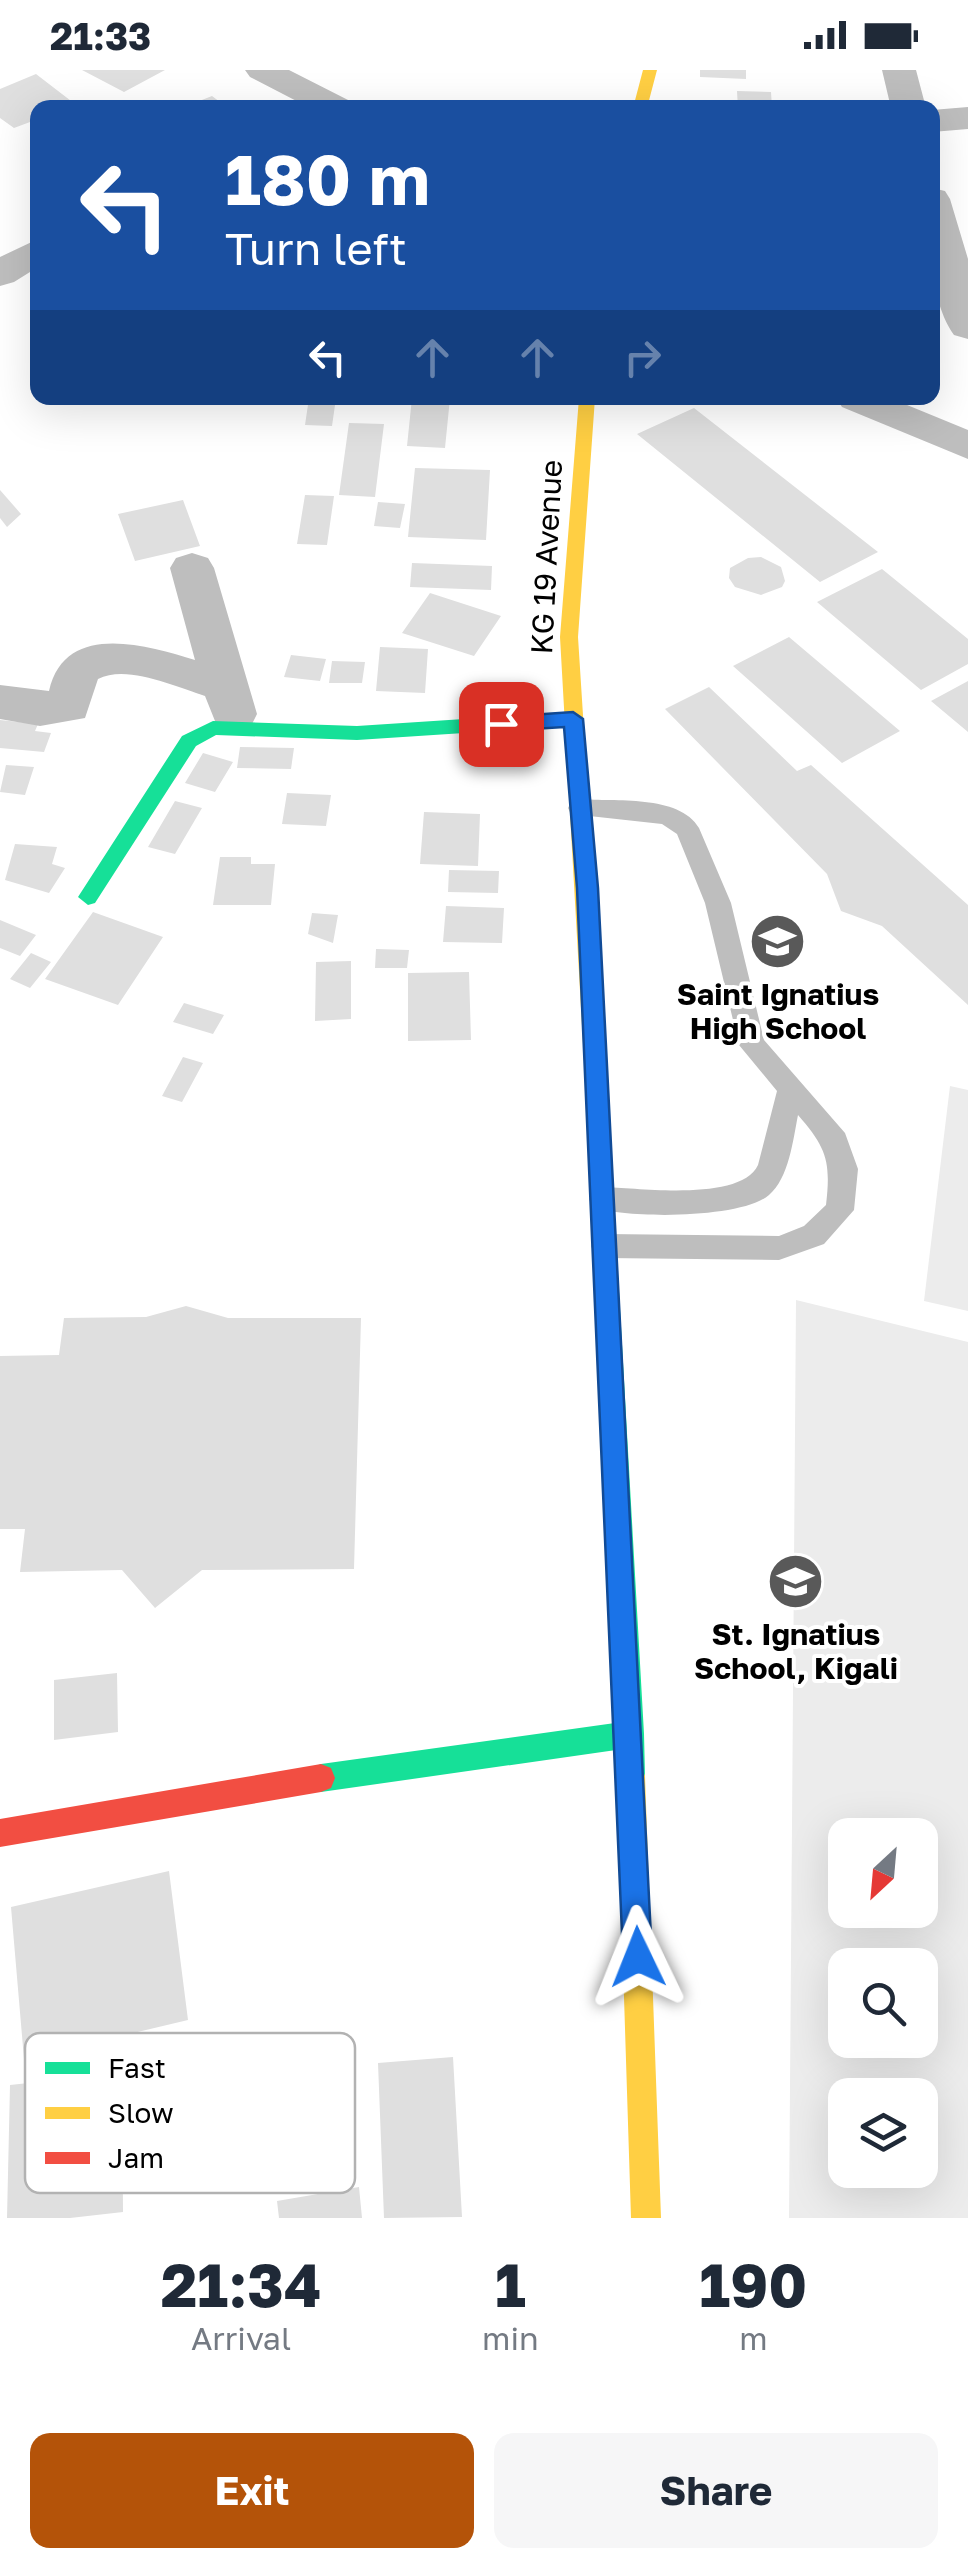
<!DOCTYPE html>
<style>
:root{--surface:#fff;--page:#f6f6f7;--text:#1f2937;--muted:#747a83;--accent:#b45309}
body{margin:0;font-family:"Golos Text",sans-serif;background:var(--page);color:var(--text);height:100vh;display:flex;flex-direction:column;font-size:38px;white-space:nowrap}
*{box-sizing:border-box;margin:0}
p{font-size:32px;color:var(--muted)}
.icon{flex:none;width:55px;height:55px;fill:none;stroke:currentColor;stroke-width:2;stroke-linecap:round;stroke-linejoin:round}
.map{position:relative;height:2148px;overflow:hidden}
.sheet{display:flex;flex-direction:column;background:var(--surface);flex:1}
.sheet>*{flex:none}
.top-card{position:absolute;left:30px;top:30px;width:910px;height:305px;border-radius:20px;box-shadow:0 10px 40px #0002;background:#1a4fa0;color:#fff;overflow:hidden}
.needle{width:65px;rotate:206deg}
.fabs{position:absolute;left:828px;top:1748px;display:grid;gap:20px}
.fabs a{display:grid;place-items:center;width:110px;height:110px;border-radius:20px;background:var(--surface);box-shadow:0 10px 40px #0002;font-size:50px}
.pin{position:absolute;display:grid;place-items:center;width:85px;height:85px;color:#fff;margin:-42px;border-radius:20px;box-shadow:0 5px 15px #0006}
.me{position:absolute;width:110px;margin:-55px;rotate:358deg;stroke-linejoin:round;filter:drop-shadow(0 0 8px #0008)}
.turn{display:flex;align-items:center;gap:35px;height:210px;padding:0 30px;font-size:45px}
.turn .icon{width:130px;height:130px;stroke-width:2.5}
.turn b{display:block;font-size:70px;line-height:85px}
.lanes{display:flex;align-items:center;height:95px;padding:0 30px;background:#0003;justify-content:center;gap:50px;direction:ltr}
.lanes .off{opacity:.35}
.eta{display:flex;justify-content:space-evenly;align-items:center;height:170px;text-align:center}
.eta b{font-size:60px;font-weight:700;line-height:70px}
.cta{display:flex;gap:20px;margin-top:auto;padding:20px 30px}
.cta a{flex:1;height:115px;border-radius:20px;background:var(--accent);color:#fff;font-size:40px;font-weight:700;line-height:115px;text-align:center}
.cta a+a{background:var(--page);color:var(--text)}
.status{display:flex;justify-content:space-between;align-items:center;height:70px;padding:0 50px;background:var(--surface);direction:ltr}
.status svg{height:28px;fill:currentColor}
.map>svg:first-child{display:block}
.green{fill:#ececec;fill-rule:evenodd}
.building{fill:#dfdfdf}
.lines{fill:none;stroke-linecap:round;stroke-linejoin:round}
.lane{fill:#bebebe;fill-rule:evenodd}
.street{fill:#bebebe;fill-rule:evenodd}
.fast{fill:#16e098;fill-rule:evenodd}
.slow{fill:#ffcf43;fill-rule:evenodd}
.jam{fill:#f24e42;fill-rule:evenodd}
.route{fill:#1a73e8;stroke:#114b97;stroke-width:2.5}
.labels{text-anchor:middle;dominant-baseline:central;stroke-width:8;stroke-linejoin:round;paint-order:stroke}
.street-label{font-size:30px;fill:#000;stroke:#fff}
.poi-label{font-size:30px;font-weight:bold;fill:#000;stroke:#fff}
.key{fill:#fff;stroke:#b2b2b2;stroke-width:2.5}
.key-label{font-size:28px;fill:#000}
</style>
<div class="status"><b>21:33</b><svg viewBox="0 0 49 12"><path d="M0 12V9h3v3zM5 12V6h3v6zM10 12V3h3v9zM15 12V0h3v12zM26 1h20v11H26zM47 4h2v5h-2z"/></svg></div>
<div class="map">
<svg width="968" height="2148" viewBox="0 0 968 2148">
<rect width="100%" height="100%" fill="#fff"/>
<path class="green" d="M950,1016L968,1020V1241L924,1231Z
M796,1230L968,1272V2148H789ZM845,1765H920V1840H845ZM845,1895H920V1970H845ZM845,2025H920V2100H845Z"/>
<path class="building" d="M82,0H165L124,22Z
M700,0H746V9L700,7Z
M36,4L75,34L38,38V49L14,58L0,48V19Z
M737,21L771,22L772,38H738Z
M212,26L228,38H184V37Z
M309,328H336L332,356L305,355Z
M412,328H450L445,378L407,376Z
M694,338L878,482L820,512L637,364Z
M349,353L384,354L375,427L339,425Z
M415,398L490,400L486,470L408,467Z
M0,420L21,444L7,457L0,448Z
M305,425L334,426L327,475L297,474Z
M183,430L200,476L135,491L118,444Z
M378,432L405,434L400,458L374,456Z
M761,487L781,497L785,511L782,517L761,525L735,517L729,508L730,498L748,488Z
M412,493L492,496L491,520L410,517Z
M882,499L968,569V594L921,620L817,532Z
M430,523L501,546L474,586L402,563Z
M789,567L900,661L842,693L733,596Z
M380,577L428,579L425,623L376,621Z
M291,585L326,589L320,611L284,607Z
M332,591L365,592L362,613H329Z
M968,611V662L931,631Z
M709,617L797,701L811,695L968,835V935L882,856L841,841L827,804L665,639Z
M0,650L38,654L35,661L51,663L44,682L0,678Z
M240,677L294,678L291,699L237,698Z
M203,683L233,692L215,722L185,713Z
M6,695L34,697L25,725L0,722Z
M287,723L331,725L326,756L282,754Z
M175,731L202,738L175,784L148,777Z
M424,742L480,744L478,796L420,794Z
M15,774L57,777L52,794L65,798L49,823L5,810Z
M220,787H251V794H275L271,835H213Z
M449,800L499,801L498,823L448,822Z
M446,836L504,838L502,873L443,872Z
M93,842L163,867L118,935L45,909Z
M312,843L338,845L333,873L308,864Z
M0,850L36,865L20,886L0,878Z
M376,879L409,880L407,898H375Z
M31,883L51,892L30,918L10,909Z
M351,891V949L315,951L316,892Z
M469,902L471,970L408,971V903Z
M184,933L224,945L213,964L173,952Z
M183,987L203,993L182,1032L162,1026Z
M186,1236L228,1248H361L354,1499L202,1500L155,1538L122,1500L20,1502L25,1459H0V1286L59,1285L64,1248L146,1247Z
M117,1603L118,1662L54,1670V1610Z
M169,1801L188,1950L24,1989L11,1837Z
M453,1987L462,2147L384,2148L378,1993Z
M122,2003L123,2142L70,2148H7L10,2015Z
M359,2117L362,2148H279L277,2131Z"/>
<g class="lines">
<path class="lane" d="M580,729C614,732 679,724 699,758L731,833L764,970L845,1063L858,1099L854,1140L824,1174L779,1190L605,1188L595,1185L591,1176L595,1167L605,1164L779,1166L804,1156L826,1135C831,1092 827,1078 798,1045C793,1070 789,1108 769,1125C742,1149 626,1149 593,1137L589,1129L593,1121L603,1117C639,1118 741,1132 758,1095L777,1021L739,975L705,833L677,764L662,754L571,744L568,738L571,732Z"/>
<path class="street" d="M245,0H289L350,31L355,38H310L250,7Z
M882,0H916L926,38H891Z
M968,37V59L932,62V40Z
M932,118L945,121L950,129L968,189V269L954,265C926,225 932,165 932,118Z
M38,169V197L14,212L0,216V187Z
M836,328H890L968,360V389L842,337Z
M192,483L208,488L214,498L257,644L251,656L234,661L217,656L205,626C176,617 127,594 98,609L85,648L40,656L0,649V615L49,621C65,551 145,575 195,590L170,498L176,488Z"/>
<path class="fast" d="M573,642L583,649L573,656L357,670L216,665L196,676L95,833L88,835L78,827L182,666L213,651L357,656Z
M602,1105L610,1108L613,1115L644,1664L645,1706L641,1716L631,1720L621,1716L616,1680L321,1722L311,1718L307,1708L311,1698L321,1694L615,1653L591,1115L594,1108Z"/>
<path class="slow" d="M643,0H657L647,38H633Z
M579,328H595L578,567L613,1115L610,1122L602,1125L594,1122L591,1115L560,567Z
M631,1692L641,1696L645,1706L661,2148H631L617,1706L621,1696Z"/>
<path class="jam" d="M321,1694L331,1698L335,1708L331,1718L321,1722L0,1777V1749Z"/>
</g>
<path class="route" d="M573,642L583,649L598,818L652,1887L648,1898L638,1902L627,1898L623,1887L577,818L564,657L501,661L492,654L501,647Z"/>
<defs>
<symbol id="school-disc" viewBox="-11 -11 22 22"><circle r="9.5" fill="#595959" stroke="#fff"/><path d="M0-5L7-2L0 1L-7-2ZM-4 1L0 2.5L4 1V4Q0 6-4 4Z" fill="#fff"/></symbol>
</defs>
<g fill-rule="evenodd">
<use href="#school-disc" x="746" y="840" width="63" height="63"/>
<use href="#school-disc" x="764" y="1480" width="63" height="63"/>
</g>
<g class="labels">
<g class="street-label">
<text transform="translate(546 487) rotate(-87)">KG 19 Avenue</text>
</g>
<g class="poi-label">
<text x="778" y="924">Saint Ignatius<tspan x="778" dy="34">High School</tspan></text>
<text x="796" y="1564">St. Ignatius<tspan x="796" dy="34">School, Kigali</tspan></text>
</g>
</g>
<rect x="25" y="1963" width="330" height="160" rx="15" class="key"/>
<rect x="45" y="1992" width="45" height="12" fill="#16e098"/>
<rect x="45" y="2037" width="45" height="12" fill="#ffcf43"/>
<rect x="45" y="2082" width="45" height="12" fill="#f24e42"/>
<g class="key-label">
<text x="108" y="2008">Fast</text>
<text x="108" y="2053">Slow</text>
<text x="108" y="2098">Jam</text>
</g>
</svg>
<div class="fabs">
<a><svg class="needle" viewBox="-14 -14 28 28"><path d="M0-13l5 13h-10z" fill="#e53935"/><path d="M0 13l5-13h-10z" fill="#747a83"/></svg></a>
<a><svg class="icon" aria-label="search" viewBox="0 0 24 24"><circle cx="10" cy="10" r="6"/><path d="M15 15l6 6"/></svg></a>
<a><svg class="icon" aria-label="layers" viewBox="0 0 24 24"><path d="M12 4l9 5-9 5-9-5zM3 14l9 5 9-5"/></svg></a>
</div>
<div class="pin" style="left:501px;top:654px;background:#d93025"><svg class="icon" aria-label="arrive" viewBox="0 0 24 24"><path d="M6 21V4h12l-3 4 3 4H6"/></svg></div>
<svg class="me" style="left:638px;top:1887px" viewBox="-20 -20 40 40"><path d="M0-17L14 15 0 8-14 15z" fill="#1a73e8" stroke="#fff" stroke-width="4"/></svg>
<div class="top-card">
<div class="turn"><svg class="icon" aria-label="left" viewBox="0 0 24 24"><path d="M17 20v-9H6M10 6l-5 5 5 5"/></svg><div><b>180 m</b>Turn left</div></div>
<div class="lanes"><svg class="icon" aria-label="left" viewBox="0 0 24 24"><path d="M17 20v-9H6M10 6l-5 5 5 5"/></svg><svg class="icon off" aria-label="ahead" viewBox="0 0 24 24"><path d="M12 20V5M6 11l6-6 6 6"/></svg><svg class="icon off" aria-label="ahead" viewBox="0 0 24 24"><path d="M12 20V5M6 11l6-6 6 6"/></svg><svg class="icon off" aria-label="right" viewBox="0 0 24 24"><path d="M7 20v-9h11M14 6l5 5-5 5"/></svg></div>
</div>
</div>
<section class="sheet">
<div class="eta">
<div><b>21:34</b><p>Arrival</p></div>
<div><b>1</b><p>min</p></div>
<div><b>190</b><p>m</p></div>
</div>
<div class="cta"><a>Exit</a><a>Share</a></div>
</section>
